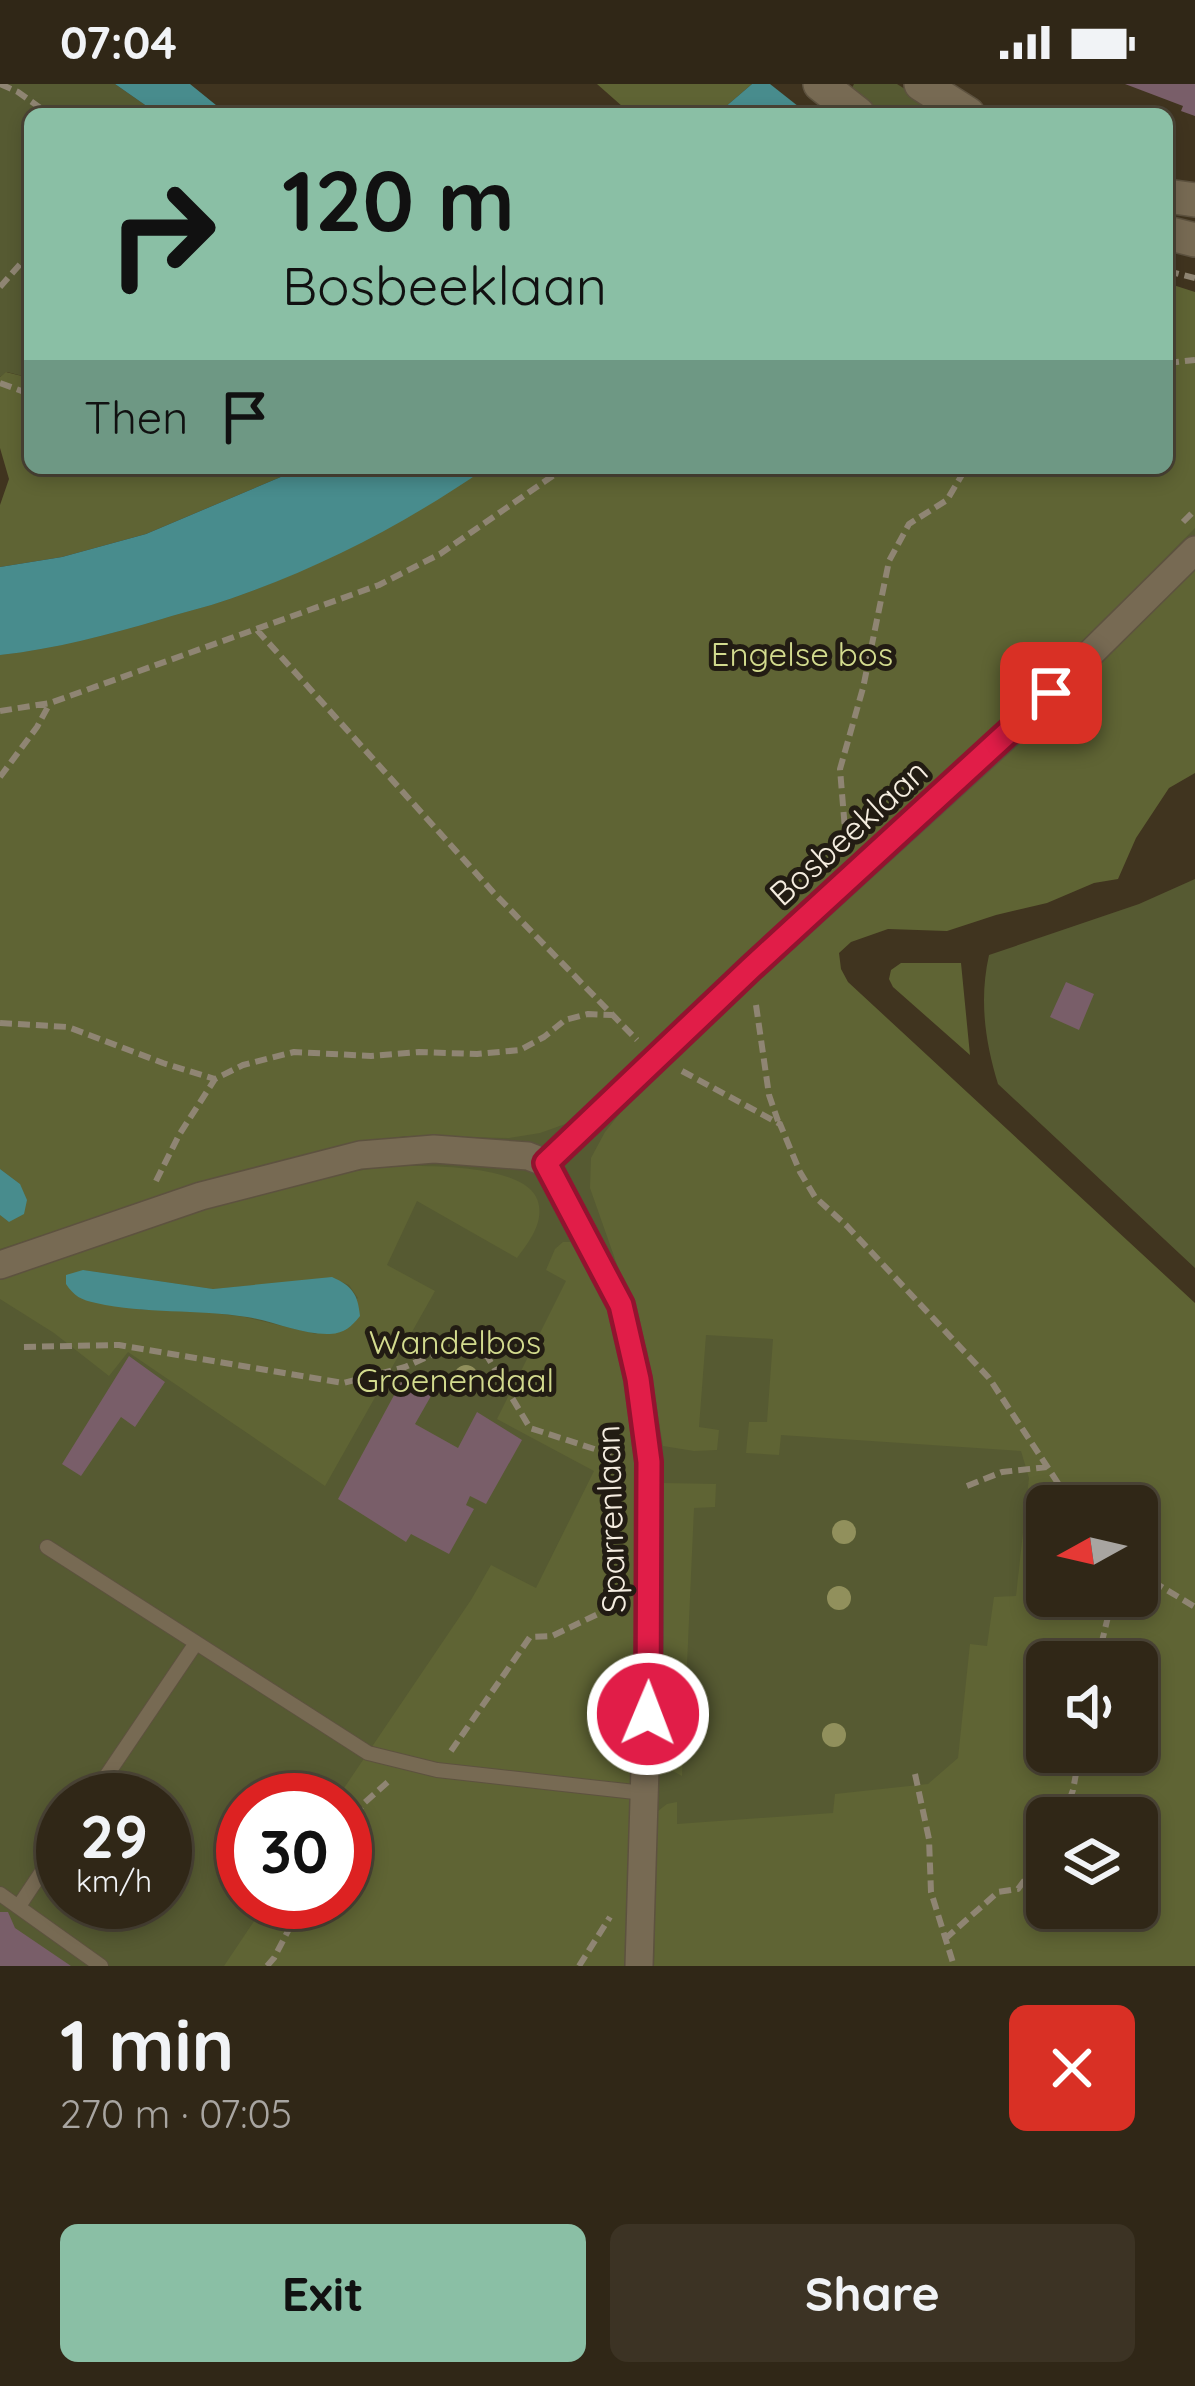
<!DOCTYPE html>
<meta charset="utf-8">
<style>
:root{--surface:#302717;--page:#3c3324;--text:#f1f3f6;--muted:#a8a5a1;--line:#4b4436;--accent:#8abfa5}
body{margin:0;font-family:Quicksand,sans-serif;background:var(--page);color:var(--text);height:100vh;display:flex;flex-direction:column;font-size:45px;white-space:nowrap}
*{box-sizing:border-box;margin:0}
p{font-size:39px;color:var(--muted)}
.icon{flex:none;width:66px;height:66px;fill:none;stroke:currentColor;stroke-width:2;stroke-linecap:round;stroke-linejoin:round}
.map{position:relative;height:1882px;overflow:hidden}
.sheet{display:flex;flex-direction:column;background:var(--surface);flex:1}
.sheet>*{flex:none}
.guide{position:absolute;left:24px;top:24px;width:1149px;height:366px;border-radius:18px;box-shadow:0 6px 18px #0003,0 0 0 3px var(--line);background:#8abfa5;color:#111;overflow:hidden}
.needle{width:78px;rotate:262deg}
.controls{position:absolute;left:1026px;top:1401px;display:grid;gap:24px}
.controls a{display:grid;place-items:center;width:132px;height:132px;border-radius:18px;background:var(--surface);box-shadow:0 6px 18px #0003,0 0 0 3px var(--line);font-size:60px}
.speed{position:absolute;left:36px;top:1689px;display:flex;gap:24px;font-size:60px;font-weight:700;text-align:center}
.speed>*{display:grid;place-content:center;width:156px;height:156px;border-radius:50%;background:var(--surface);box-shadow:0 6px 18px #0003,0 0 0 3px var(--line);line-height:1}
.speed small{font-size:30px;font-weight:400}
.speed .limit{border:18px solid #d22;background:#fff;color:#111}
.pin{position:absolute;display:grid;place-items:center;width:102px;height:102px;color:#fff;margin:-51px;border-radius:24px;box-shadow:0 6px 18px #0006}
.me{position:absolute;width:132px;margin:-66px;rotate:1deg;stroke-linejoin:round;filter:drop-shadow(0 0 9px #0008)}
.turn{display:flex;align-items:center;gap:42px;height:252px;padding:0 60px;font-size:54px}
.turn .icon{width:156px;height:156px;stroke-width:2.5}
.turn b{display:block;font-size:84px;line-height:102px}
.then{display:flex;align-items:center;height:114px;padding:0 60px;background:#0003;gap:24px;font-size:45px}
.round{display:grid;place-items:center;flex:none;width:126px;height:126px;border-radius:18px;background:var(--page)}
.head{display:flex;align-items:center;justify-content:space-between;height:204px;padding:0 60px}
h1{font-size:72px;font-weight:800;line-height:90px}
.cta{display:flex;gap:24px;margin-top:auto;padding:24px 60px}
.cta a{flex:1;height:138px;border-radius:18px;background:var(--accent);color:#111;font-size:48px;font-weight:800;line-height:138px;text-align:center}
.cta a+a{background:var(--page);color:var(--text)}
.status{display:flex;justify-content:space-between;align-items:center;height:84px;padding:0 60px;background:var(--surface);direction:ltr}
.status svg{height:33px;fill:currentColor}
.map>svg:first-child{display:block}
.green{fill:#565a32;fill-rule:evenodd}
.forest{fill:#5f6434;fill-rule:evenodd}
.water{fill:#488c8d}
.pier{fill:#40341f}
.building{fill:#795e69}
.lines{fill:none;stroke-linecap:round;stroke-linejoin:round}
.service-casing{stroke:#5d523f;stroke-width:16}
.minor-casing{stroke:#5d523f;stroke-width:30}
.tertiary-casing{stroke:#5d523f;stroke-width:36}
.path{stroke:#8f8573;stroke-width:6;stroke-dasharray:12 6;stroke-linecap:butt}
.service{stroke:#776a53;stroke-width:14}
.minor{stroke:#776a53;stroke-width:27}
.tertiary{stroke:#776a53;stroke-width:33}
.tree{fill:#91905c}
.route-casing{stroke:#92132f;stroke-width:30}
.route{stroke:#e11d48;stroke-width:21}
.labels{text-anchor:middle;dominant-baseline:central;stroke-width:10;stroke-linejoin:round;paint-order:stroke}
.park-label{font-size:33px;fill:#d3db8e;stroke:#221c13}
.street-label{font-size:33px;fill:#f5ede0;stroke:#221c13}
</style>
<div class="status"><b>07:04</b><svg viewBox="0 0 49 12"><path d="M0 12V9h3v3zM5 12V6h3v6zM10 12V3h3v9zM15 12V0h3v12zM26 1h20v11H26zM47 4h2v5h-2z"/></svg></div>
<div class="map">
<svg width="1195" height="1882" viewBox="0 0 1195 1882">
<rect width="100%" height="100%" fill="#40341f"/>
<path class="green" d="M0,0H115L158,30H30V294L7,288L0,293Z
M837,0H897L945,30H884Z
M1195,209V658L814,871L1170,1381L1195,1882H0V544L433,384H1167ZM1047,1422H1137V1512H1047ZM1047,1578H1137V1668H1047ZM63,1716H165V1818H63ZM243,1716H345V1818H243ZM1047,1734H1137V1824H1047Z
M1195,795V1184L998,1000C985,957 979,916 989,871L1139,820Z"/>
<path class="forest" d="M597,0H752L717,30H631Z
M1167,199L1195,208V444L1008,634L794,825L695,919L603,1011L571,1038L540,1049L509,1054L405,1052L333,1065L285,1076L155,1114L0,1165V1131L9,1138L20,1100L0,1085V571C55,565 108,551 162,535C188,527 215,521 241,511C329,479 408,434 486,384H1167Z
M6,288L30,294V384H302L146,450L62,473L0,483V421L9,395L0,364V293Z
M1195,486V689L1169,704L1136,754L1118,795L1094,799L1047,819L996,831L947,847L888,845L851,858L839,869L841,885L848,898L1195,1219V1882H654L657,1734L658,1727L667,1720L677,1718V1740L833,1729L835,1710L928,1700L958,1674L970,1560L987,1562L994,1513L1016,1512L1029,1394L1021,1367L781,1351L779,1371L746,1369L749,1338H767L773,1255L706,1251L699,1343L719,1346L717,1366L694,1367L663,1362L647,1266L590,1104L591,1074L605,1048L636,1009L662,984L1022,654ZM1047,1422H1137V1512H1047ZM1047,1578H1137V1668H1047ZM1047,1734H1137V1824H1047Z
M901,879H961L970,971L893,903L889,895L891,886Z
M390,1082C422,1082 534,1078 539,1122C542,1142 528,1159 517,1174L417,1117L387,1181L435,1207L325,1402L128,1268L109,1292L54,1249L0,1215V1193C128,1151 256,1100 390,1082ZM83,1186L213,1205L332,1194L349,1201L358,1214L316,1250L245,1233L188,1226H141Z
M563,1158H573L613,1233L638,1357L639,1496L627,1882H224L267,1818H345V1716H336L471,1516L491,1481L536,1504L594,1387L497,1335L566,1197L546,1186L555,1165Z
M663,1399L716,1400L715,1423L694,1424L682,1692L664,1682L659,1663Z"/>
<path class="water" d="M115,0H190L227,30H158Z
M752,0H848L832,30H717Z
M302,384H486C411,436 328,480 241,511C215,521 188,527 162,535C108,551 55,565 0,571V483L62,473L146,450Z
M0,1085L20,1100L27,1116L24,1130L9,1138L0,1131Z
M83,1186L213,1205L332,1193C352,1202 358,1210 360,1232C351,1243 345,1249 330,1250C302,1251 274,1237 247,1233C197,1225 145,1230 96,1219C81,1216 74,1212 66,1200V1191Z"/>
<path class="pier" d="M770,0H854L839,30H808Z"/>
<path class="building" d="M1125,0H1195V32L1181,27L1183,22Z
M1066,898L1094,910L1079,946L1050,933Z
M129,1272L165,1298L135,1343L121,1333L81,1392L62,1380Z
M406,1289L435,1305L415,1340L458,1364L477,1328L522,1356L486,1420L470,1412L466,1421L474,1425L449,1470L411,1450L406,1458L338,1415Z
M0,1828H8L15,1844L71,1882H0Z"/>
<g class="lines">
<defs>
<path id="service" d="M47,1463L368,1669L437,1686L644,1709
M90,1716L196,1559
M0,1810L101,1882
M19,1822L63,1756"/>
<path id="minor" d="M546,1079L751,884L1017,642L1195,466
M546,1079L621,1221L638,1295L649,1377V1551L639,1882
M0,1181L201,1112L360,1071L434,1065L528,1072L546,1079"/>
<path id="tertiary" d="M820,0L858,30
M921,0L968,30
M1167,112L1195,116
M1167,149L1195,156"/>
</defs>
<use href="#service" class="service-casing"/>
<use href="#minor" class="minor-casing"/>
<use href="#tertiary" class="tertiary-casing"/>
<path class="path" d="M0,0L18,8L49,30
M1167,187L1195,194
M0,203L30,169
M1167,279L1195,276
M0,299L30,310
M1183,438L1195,426
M257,546L493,808L637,956
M0,627L50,619L379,501L440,470L564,384
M0,693L37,643L50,619
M846,758L840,685L863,604L889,477L909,440L947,416L966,384
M756,921L769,1011L778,1037
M0,939L68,943L163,979L215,995
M682,987L780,1040L800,1088L815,1113L847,1142L989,1294L1073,1422
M156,1097L179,1051L215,995L243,981L294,968L371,972L419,968L477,970L520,966L544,953L565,936L588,930L612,931
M24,1263L119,1261L343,1299L405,1283L442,1266L487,1272L530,1344L619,1373
M967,1402L1002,1388L1047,1383
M1137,1488L1195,1523
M1097,1578L1113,1512
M451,1667L530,1553L552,1552L623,1518
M915,1690L929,1755L931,1808L954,1882
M1063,1734L1073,1706L1080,1668
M345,1748L363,1720L389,1697
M945,1855L998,1808L1018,1805L1047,1766
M267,1882L274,1874L303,1818
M579,1882L610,1833"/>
<use href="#service" class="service"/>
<use href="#minor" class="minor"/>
<use href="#tertiary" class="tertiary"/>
</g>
<g class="tree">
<circle cx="466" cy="1293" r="12"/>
<circle cx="844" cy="1448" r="12"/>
<circle cx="839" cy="1514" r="12"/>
<circle cx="834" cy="1651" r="12"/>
</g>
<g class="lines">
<defs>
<path id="route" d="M648,1630L649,1378L638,1295L621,1221L546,1079L751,884L1051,609"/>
</defs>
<use href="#route" class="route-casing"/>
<use href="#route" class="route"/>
</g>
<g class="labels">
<g class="park-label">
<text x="802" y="569">Engelse bos</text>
<text x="455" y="1257">Wandelbos<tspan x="455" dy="38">Groenendaal</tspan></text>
</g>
<g class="street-label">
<text transform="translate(848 748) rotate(-42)">Bosbeeklaan</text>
<text transform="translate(610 1435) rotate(-92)">Sparrenlaan</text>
</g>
</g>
</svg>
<div class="controls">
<a><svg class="needle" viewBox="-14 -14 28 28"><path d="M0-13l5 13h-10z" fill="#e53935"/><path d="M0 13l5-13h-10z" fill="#a8a5a1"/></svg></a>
<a><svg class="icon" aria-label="sound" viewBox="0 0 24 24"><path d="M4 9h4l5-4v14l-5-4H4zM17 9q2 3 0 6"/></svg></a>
<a><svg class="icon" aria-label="layers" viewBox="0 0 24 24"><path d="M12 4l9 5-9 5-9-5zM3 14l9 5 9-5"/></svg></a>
</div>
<div class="speed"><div>29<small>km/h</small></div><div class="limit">30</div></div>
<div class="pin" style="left:1051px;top:609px;background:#d93025"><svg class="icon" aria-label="arrive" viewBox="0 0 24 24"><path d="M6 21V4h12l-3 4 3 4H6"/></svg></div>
<svg class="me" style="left:648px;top:1630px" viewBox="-20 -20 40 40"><circle r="17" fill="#e11d48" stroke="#fff" stroke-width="3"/><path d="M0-11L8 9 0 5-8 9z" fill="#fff"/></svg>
<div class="guide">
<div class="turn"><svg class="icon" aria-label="right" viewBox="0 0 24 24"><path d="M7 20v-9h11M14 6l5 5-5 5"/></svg><div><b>120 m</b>Bosbeeklaan</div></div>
<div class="then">Then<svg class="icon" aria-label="arrive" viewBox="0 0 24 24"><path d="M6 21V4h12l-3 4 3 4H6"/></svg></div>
</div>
</div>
<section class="sheet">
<div class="head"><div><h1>1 min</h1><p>270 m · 07:05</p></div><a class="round" style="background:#d93025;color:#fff"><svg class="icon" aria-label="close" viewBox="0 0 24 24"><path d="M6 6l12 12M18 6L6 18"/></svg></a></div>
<div class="cta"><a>Exit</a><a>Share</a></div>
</section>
